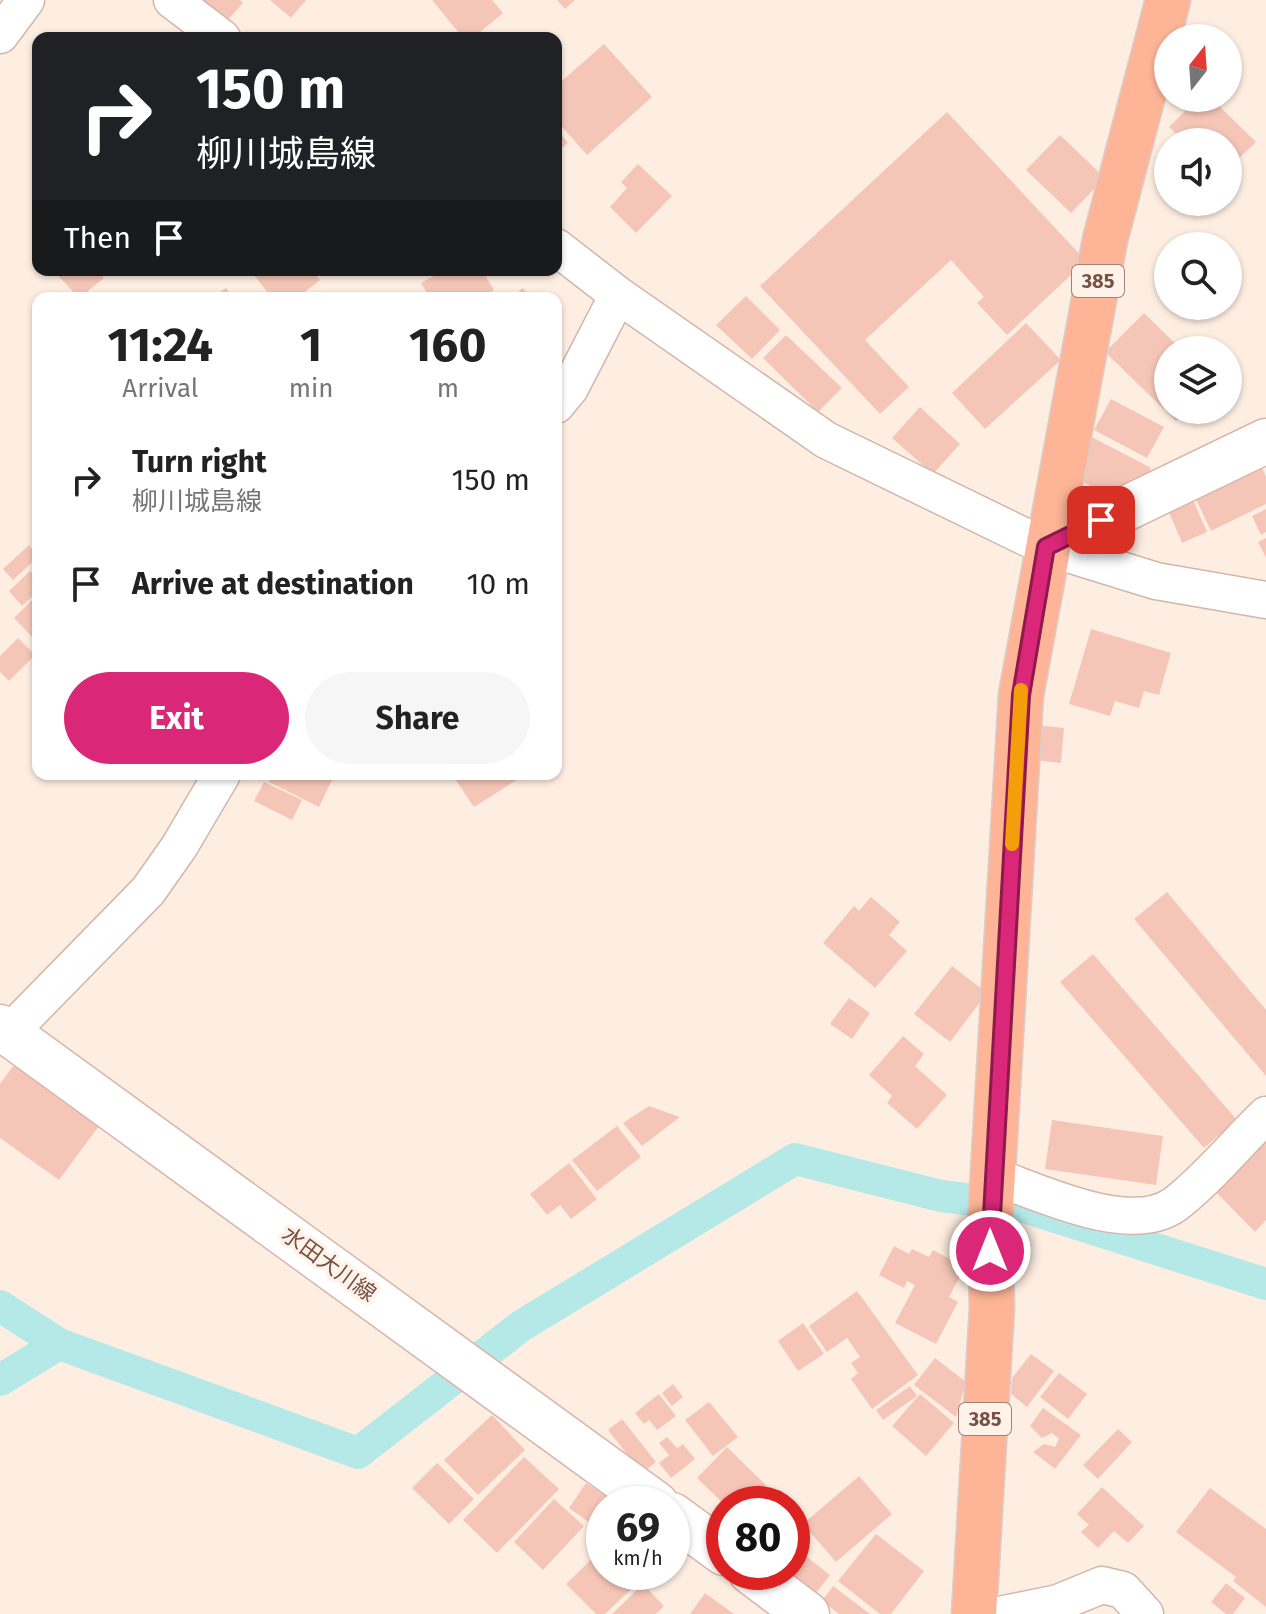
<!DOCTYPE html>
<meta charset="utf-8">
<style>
:root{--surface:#fff;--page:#f6f6f6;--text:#222;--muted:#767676;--accent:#db2777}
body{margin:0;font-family:"Fira Sans","Noto Sans JP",sans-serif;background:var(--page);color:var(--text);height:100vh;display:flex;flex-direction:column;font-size:30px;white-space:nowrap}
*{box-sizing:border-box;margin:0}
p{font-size:26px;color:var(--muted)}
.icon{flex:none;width:44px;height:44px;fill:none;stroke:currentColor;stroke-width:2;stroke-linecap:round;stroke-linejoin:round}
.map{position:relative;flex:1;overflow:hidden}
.sheet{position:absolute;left:32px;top:292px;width:530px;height:488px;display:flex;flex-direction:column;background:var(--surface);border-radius:16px;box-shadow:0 2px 6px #0004}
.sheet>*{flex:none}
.top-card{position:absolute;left:32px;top:32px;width:530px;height:244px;border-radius:16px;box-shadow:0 2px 6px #0004;background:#202124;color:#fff;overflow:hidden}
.needle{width:52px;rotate:17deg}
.tools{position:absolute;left:1154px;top:24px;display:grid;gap:16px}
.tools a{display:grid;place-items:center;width:88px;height:88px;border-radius:50%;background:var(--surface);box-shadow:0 2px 6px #0004;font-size:40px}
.speed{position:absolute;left:586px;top:1486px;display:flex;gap:16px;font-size:40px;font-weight:700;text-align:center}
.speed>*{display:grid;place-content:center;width:104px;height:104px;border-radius:50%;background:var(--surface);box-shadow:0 2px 6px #0004;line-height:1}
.speed small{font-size:20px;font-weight:400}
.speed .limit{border:12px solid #d22;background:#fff;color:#111}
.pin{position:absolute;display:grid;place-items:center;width:68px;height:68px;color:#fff;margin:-34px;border-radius:16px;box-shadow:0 4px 12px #0006}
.me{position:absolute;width:88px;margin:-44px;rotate:0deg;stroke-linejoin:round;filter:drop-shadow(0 0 6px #0008)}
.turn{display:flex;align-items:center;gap:28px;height:168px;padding:0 32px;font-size:36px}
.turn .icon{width:104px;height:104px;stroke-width:2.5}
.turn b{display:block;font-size:56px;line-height:68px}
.then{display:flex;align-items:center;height:76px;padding:0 32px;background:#0003;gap:16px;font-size:30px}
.eta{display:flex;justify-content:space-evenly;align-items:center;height:136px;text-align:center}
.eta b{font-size:48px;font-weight:700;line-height:56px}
.primary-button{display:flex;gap:16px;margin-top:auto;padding:16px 32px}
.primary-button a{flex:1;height:92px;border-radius:48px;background:var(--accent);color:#fff;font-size:32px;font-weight:700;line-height:92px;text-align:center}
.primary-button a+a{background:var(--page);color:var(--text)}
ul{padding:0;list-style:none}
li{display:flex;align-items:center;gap:24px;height:104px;padding:0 32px}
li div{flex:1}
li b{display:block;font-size:30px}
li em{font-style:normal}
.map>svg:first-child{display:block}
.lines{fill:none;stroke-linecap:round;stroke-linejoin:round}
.canal{stroke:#b5e9e8;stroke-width:32}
.building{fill:#f5c6b7}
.minor-casing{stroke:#d2b6aa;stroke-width:39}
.secondary-casing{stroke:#d8b6a9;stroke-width:47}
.trunk-casing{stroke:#d9cecb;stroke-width:47}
.minor{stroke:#fff;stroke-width:36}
.secondary{stroke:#fff;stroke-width:44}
.trunk{stroke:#feb496;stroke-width:44}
.route-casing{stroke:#8e194d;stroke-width:20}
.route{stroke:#db2777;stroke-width:14}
.slow{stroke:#f59e0b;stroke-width:14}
.labels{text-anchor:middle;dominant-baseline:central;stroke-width:7;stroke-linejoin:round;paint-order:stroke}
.shield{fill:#fff3e9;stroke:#a08177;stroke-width:2}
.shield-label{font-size:20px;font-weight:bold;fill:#775046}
.street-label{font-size:22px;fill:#775046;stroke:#fff3e9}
</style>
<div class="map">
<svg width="1266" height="1614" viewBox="0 0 1266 1614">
<rect width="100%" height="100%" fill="#feeee2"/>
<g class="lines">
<path class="canal" d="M0,1306L59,1344L358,1453L521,1326L795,1159L941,1196L1021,1206L1266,1284
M0,1380L59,1344"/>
</g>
<path class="building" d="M198,0H240L243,3L225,23Z
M270,0H306L291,18Z
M432,0H492L503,13L473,38H463Z
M557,0H575L565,9Z
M604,44L652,97L587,155L556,120V86Z
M1198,98H1211L1256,142L1228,169V142H1185L1169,127Z
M947,112L1086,261L1007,335L977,303L984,297L951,260L865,340L909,387L880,414L760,286Z
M556,128L568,143L556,152Z
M1060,135L1105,178L1071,213L1026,170Z
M638,164L672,196L636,233L610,207L627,188L621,182Z
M53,270H97L104,278L79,298Z
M250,270H312L320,280L297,298H272Z
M444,270H482L494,290L481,298H430L421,283Z
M226,288L233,298H211Z
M522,288L534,298H513Z
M746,296L780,330L752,359L716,325Z
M1144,313L1182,350H1168V410H1187L1176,421L1105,352Z
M1026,323L1061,360L985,429L952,393Z
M786,335L842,388L818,412L763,358Z
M1111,399L1164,427L1147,458L1094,430Z
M920,407L960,444L933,474L892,438Z
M1090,436L1151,468L1138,492L1119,501L1069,474Z
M1260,463L1266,477V504L1211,531L1194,495Z
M1193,500L1207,532L1182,543L1168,510Z
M1266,509V532L1261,535L1252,516Z
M1266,538V558L1258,542Z
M29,545L38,557L13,580L3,569Z
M30,571L38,579V591L22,606L9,591Z
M38,594V643L14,618Z
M1091,629L1171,653L1159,695L1144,691L1139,708L1115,701L1110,716L1069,704Z
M18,638L35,655L9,681L0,672V656Z
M1037,725L1064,728L1061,763L1032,760Z
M273,774H335L319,807L269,782Z
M463,774H526L474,807L455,779Z
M264,782L302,800L292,820L254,801Z
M1167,892L1266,1010V1076L1134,919Z
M871,897L900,922L889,935L907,951L875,988L823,943L854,906L859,911Z
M1093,954L1237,1120L1204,1148L1060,982Z
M952,966L987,993L950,1042L914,1014Z
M849,998L870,1013L852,1039L830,1024Z
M903,1036L924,1054L915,1066L947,1095L917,1129L887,1103L892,1096L869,1075Z
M17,1061L102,1122L59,1180L0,1138V1084Z
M649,1106L680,1117L642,1146L623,1123Z
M1052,1120L1163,1136L1156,1185L1045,1169Z
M1266,1123V1220L1255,1232L1206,1182Z
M617,1126L641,1157L597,1191L572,1160Z
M569,1163L597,1199L571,1219L560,1205L547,1215L530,1194Z
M894,1246L909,1254L912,1249L929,1257L933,1250L965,1267L949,1297L958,1302L936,1344L895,1323L915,1285L907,1281L904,1288L879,1275Z
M857,1291L918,1375L872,1409L851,1379L858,1373L851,1363L860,1357L847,1338L827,1352L809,1326Z
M803,1323L824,1354L798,1371L778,1341Z
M1031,1354L1054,1371L1027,1407L1011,1394L1012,1378Z
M935,1358L966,1382L956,1417L914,1385Z
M1059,1373L1087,1394L1068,1419L1040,1397Z
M673,1384L683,1397L672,1406L662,1393Z
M910,1386L917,1396L883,1420L876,1410Z
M659,1394L676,1416L657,1430L649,1420L644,1424L635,1413Z
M920,1394L954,1423L926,1456L892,1426Z
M709,1402L738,1437L713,1456L685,1420Z
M1043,1408L1081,1435L1055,1469L1033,1452L1044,1444L1055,1447L1059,1439L1052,1433L1042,1438L1030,1426Z
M492,1415L525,1450L478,1495L444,1460Z
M622,1419L656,1462L642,1473L608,1430Z
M1118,1429L1132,1442L1098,1479L1083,1465Z
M667,1437L677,1448L683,1444L695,1459L671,1478L659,1463L669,1455L659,1443Z
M727,1447L771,1490L758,1504H724L697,1478Z
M524,1457L559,1489L497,1553L463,1520Z
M437,1463L474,1499L449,1524L412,1488Z
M859,1476L892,1514L836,1562L803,1524Z
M586,1483L617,1504H604V1533L569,1508Z
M1102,1487L1144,1526L1128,1543L1114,1531L1098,1548L1081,1532L1089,1525L1077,1514Z
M1210,1488L1266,1529V1607L1233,1581L1236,1577L1176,1532Z
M554,1499L584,1526L543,1570L514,1542Z
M876,1534L924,1571L891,1614H880L838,1581Z
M604,1547V1572H649L605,1614H596L566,1584Z
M802,1553L830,1575L815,1594L786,1572H792V1566Z
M1226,1583L1245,1598L1233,1614H1226L1211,1602Z
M643,1584L664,1606L656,1614H612Z
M833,1586L870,1614H839L822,1601Z
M705,1593L734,1614H690Z"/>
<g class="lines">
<defs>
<path id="minor" d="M172,0L222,38
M0,35L26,0
M556,247L618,295L826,440L1046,547L1156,581L1266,600
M556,405L570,388L618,295
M9,1033L148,891L179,847L222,774
M993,1176C1039,1192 1129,1236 1174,1205C1204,1183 1239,1141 1266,1115
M1004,1614L1058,1603L1102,1585L1123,1590L1145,1614"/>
<path id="secondary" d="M1046,547L1266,441
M0,1027L656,1504
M672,1515L724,1553
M751,1572L807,1614"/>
<path id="trunk" d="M974,1614L992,1307L990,1223L1021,695L1105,240L1168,0"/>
</defs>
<use href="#minor" class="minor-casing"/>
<use href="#secondary" class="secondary-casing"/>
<use href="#trunk" class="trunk-casing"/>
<use href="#minor" class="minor"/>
<use href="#secondary" class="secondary"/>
<use href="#trunk" class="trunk"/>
</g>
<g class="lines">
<defs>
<path id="route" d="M990,1251L1021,695L1046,547L1101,520"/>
</defs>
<use href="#route" class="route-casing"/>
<use href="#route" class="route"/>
<path class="slow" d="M1012,844L1021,690"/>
</g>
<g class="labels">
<g class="shield">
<rect x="1072" y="265" width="52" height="32" rx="6"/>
<rect x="959" y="1403" width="52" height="32" rx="6"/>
</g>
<g class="shield-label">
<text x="1098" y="281">385</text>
<text x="985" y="1419">385</text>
</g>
<g class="street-label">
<text transform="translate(329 1264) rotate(36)">水田大川線</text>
</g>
</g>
</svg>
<div class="tools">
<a><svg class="needle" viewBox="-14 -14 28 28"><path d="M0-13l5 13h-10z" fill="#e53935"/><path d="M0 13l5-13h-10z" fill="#767676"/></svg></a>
<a><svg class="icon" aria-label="sound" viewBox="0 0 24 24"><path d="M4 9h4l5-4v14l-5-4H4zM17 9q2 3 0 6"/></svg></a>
<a><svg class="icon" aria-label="search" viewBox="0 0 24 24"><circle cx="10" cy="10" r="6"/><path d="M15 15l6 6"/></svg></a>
<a><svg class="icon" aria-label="layers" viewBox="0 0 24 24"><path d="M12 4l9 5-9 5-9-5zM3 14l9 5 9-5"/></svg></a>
</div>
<div class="speed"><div>69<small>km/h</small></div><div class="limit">80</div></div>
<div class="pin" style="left:1101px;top:520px;background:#d93025"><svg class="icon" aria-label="arrive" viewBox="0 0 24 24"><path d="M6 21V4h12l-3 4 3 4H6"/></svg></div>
<svg class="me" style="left:990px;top:1251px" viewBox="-20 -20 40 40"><circle r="17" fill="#db2777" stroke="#fff" stroke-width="3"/><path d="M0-11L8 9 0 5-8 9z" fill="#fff"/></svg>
<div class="top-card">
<div class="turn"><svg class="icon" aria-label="right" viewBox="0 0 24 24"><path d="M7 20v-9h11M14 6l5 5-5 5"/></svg><div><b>150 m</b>柳川城島線</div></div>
<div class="then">Then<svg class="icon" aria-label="arrive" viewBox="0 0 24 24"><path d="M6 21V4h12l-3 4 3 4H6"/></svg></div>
</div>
<section class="sheet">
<div class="eta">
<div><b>11:24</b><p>Arrival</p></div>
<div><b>1</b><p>min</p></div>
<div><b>160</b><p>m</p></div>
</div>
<ul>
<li><svg class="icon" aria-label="right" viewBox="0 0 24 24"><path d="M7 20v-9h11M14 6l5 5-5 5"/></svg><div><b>Turn right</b><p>柳川城島線</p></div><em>150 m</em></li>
<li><svg class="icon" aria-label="arrive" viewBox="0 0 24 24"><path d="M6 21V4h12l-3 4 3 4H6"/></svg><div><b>Arrive at destination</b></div><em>10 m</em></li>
</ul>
<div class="primary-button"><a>Exit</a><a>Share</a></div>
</section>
</div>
